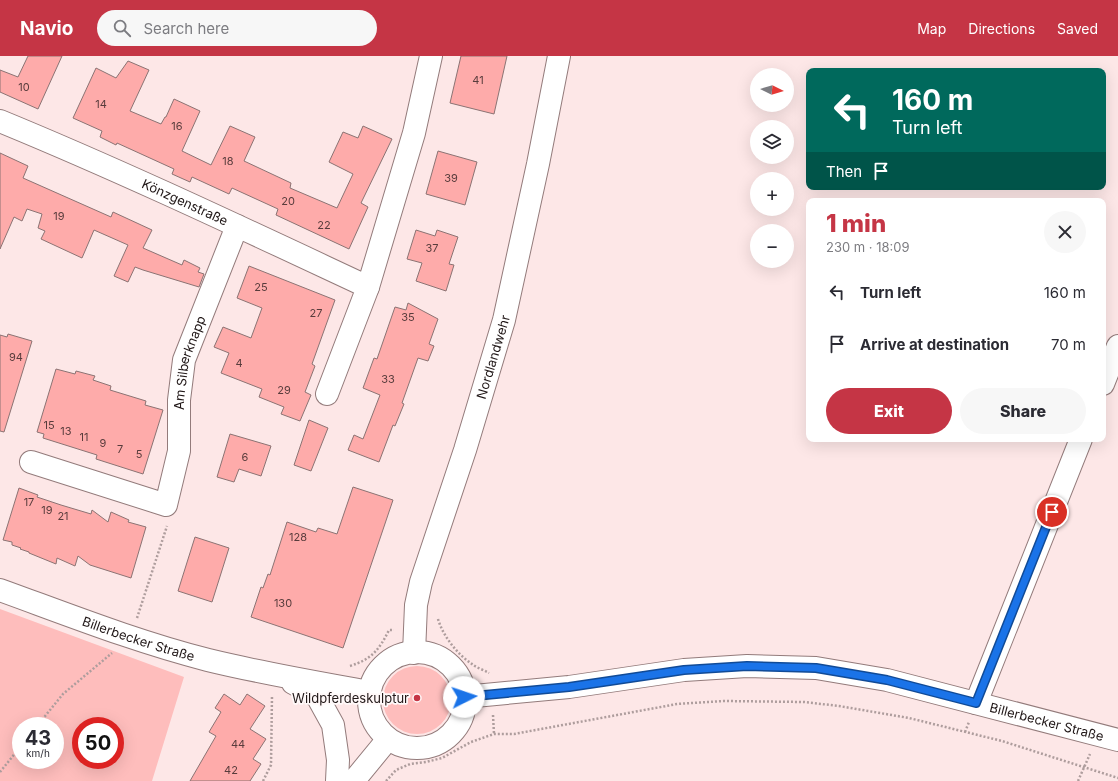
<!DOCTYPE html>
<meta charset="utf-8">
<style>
:root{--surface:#fff;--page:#f7f7f7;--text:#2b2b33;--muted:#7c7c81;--accent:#c53545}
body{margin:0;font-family:Inter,sans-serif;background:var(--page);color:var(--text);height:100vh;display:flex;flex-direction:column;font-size:15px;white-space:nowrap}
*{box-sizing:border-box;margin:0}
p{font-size:13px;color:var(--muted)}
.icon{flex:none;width:22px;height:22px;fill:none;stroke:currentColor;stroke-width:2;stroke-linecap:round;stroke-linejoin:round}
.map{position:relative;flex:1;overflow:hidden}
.panel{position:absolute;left:806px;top:142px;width:300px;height:244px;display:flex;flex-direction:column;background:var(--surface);border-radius:8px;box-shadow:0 4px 16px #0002}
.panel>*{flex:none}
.top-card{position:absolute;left:806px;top:12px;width:300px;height:122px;border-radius:8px;box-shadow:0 4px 16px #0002;background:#00695c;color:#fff;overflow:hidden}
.needle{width:26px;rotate:95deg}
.fabs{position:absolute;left:750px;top:12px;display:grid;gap:8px}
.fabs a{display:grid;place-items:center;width:44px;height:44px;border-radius:50%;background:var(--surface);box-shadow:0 4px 16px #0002;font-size:20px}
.speed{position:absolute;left:12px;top:661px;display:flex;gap:8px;font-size:20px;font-weight:700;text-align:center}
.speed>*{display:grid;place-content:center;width:52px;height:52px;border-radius:50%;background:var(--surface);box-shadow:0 4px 16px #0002;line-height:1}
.speed small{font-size:10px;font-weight:400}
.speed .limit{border:6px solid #d22;background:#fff;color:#111}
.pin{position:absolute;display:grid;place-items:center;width:34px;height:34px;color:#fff;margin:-17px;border:2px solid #fff;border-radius:50%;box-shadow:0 1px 4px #0007}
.me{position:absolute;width:44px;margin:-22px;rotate:86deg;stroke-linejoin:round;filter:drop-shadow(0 0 3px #0008)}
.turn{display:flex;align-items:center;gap:14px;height:84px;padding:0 20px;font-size:18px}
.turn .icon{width:52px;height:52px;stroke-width:2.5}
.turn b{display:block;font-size:28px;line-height:34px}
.then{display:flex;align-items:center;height:38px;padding:0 20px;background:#0003;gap:8px;font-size:15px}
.round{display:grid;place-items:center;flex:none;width:42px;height:42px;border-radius:21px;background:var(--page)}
.summary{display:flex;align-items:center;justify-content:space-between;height:68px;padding:0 20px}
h1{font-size:24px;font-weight:800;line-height:30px;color:var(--accent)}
.cta{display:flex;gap:8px;margin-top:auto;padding:8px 20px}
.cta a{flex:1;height:46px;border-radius:24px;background:var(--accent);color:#fff;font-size:16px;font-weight:800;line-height:46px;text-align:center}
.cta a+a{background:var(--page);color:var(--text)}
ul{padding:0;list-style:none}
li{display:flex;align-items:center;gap:12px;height:52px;padding:0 20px}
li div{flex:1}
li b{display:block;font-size:15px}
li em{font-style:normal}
header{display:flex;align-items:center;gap:24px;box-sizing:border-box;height:56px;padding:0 20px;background:var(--accent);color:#fff}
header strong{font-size:19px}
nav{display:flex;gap:22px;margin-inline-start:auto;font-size:14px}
.search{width:280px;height:36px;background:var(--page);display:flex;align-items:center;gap:10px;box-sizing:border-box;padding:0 14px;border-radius:22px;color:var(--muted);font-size:15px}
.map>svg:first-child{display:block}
.green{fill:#febdbc;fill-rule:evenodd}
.building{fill:#feabaa;stroke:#8b7373}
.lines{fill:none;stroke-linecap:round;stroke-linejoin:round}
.minor-casing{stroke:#937b7b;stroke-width:24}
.major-casing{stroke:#937b7b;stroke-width:24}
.path{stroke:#ae9d9d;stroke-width:2.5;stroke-dasharray:2 2;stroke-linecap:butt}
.minor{stroke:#fff;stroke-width:22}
.major{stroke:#fff;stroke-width:22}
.route-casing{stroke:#114b97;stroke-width:10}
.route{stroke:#1a73e8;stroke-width:7}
.poi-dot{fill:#c53545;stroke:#fff9f9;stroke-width:1.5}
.labels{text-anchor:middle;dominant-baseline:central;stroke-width:3.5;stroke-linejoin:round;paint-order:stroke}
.number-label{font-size:11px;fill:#583c3c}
.street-label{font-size:13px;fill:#201717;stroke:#fff9f9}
.poi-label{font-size:13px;fill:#201717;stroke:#fff9f9;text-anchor:end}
</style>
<header>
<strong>Navio</strong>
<div class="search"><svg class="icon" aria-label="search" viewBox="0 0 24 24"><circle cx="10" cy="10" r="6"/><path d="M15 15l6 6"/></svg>Search here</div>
<nav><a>Map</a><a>Directions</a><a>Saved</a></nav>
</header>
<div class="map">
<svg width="1118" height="725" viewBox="0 0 1118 725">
<rect width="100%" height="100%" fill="#fde7e7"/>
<path class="green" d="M0,553L184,621L152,725H0ZM21,670H55V704H21ZM81,670H115V704H81Z
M383 644a34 34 0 1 1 68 0a34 34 0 1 1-68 0Z"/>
<path class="building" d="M28,0H62L38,53L0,36V14L18,21Z
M461,0H507L494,58L450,47Z
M128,5L149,14L130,55L161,68L165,61H166L174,43L200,55L182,95L211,109L230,70L255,81L244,105L291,127L290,132L337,152L353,118L329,106L343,76L358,82L363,70L392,83L361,147L368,151L349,193L276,159L278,153L232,132L229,138L192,121L190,126L172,118L174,113L117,87L116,89L100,81L102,75L73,62L96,12L116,22Z
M438,95L477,106L465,149L426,138Z
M0,97L28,110L23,122L111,161L113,156L152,174L143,192L182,209L184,204L200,212L198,216L204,218L199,231L143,214L135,211L128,226L114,220L128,189L94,174L82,202L41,183L45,175L38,172L42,158L27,153L22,165L14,161L0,193Z
M416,174L435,180L437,174L458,181L449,208L454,209L446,235L416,225L422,207L407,203Z
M249,210L335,244L312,308L315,310L305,336L311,339L300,365L281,358L284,351L259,341L262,333L221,317L229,297L214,291L223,271L251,282L262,252L237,242Z
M408,247L438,263L429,288L434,290L428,305L418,302L402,347L404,348L395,370L393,369L379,406L348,394L354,379L363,383L380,339L363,332L374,302L377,303L395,251L406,254Z
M8,278L32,285L4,376L0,375V279L7,281Z
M56,313L75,318L76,315L95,320L93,324L111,330L110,334L146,345L145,349L163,354L143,418L96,403L97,399L43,382L44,378L37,376Z
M309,364L328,372L311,415L294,409Z
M230,378L271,390L261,420L239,413L234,426L217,421Z
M353,431L393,444L343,592L251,561L261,531L263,532L268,518L270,519L287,466L316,476L318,472L337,478Z
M19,432L38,439L37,441L61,449L91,458L92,454L108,466L111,456L129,464L128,466L146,471L131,522L90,509L78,500L75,510L57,502L56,508L29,497V496L20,493L21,492L12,489V486L3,484Z
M195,481L229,492L212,546L178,535Z
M224,638L240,649L247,638L265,650L250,673L266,683L253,703L261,708L250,725H190L216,680L209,676L221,656L215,652Z"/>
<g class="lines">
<defs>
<g id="minor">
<path id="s1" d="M0,65C124,116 246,174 368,231L327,338"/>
<path d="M368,231L414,77L431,0"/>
<path d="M1103,328L1118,290"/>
<path id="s2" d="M31,406L166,449L179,395V344L184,304L237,170"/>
<path id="s3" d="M0,534C69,559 137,586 208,604C261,617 315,626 369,636"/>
<path id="s4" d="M414,597L416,549L421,526L465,394L504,264L538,108L559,0"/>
<path d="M293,627L317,640L333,669L338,704L337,725"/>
<path d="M976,647L1081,383"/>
</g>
<g id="major">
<circle cx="417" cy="644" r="48"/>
<path id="s5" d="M464,641L569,631L684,614L747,610L816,612L887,624L1118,684"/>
<path d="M351,725L356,722L388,683"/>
</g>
</defs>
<use href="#minor" class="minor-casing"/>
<use href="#major" class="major-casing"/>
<path class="path" d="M137,562L167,470
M438,563C443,580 457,598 472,608C477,612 484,614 489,617
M350,610C372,603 379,594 389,574H394
M493,659L494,678
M37,670L63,638L112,597
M965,676L969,666
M0,716L21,690
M263,725L271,709L272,639
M386,725L396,714L410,708L426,706L442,702L471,686L494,678H514L677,648L723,645L804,646L839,650L909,662L1002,685L1118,722
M1078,725L1090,698"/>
<use href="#minor" class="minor"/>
<use href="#major" class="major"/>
</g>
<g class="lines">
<defs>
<path id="route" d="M464,641L569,631L684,614L747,610L816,612L887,624L976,647L1052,456"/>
</defs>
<use href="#route" class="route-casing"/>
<use href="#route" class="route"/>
</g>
<circle class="poi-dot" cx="417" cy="642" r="4"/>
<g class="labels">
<g class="number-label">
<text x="478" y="24">41</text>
<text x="24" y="31">10</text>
<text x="101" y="48">14</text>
<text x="177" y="70">16</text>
<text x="228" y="105">18</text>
<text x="451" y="122">39</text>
<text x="288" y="145">20</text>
<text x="59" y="160">19</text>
<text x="324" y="169">22</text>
<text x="432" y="192">37</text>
<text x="261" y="231">25</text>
<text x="316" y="257">27</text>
<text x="408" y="261">35</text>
<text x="16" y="301">94</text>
<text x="239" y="307">4</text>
<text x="388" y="323">33</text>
<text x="284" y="334">29</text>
<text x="49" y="369">15</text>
<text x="66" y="375">13</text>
<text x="84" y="381">11</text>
<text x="103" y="387">9</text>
<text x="120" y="393">7</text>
<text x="139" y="398">5</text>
<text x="245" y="401">6</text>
<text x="29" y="446">17</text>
<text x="47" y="454">19</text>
<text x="63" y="460">21</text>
<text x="298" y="481">128</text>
<text x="283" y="547">130</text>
<text x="238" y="688">44</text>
<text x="231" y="714">42</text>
</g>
<g class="street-label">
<text stroke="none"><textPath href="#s1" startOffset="202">Könzgenstraße</textPath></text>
<text stroke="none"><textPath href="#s4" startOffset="308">Nordlandwehr</textPath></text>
<text stroke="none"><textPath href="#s2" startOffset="287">Am Silberknapp</textPath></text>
<text stroke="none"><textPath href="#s3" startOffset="147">Billerbecker Straße</textPath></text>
<text stroke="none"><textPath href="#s5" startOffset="591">Billerbecker Straße</textPath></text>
</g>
<g class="poi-label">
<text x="409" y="642">Wildpferdeskulptur</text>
</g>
</g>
</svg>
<div class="fabs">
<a><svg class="needle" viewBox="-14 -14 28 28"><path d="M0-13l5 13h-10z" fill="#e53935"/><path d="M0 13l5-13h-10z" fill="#7c7c81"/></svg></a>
<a><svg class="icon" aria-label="layers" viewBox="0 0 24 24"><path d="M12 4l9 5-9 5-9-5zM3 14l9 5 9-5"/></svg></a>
<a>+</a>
<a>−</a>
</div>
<div class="speed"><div>43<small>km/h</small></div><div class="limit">50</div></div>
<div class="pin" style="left:1052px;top:456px;background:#d93025"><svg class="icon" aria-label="arrive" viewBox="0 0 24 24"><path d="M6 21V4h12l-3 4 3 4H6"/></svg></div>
<svg class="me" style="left:464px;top:641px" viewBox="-20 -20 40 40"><circle r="19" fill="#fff"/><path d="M0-13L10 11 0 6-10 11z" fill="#1a73e8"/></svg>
<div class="top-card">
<div class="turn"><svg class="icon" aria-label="left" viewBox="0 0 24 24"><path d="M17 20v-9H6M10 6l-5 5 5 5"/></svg><div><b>160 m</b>Turn left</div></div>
<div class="then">Then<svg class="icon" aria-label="arrive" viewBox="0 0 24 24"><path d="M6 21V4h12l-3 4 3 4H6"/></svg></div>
</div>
<section class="panel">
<div class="summary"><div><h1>1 min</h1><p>230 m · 18:09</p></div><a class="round"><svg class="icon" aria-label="close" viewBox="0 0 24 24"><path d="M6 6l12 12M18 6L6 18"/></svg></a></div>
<ul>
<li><svg class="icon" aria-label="left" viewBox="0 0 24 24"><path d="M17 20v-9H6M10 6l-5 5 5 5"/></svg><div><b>Turn left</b></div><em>160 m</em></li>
<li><svg class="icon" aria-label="arrive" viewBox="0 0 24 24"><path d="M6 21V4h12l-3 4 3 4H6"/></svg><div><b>Arrive at destination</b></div><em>70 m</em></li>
</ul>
<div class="cta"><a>Exit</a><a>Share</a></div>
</section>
</div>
